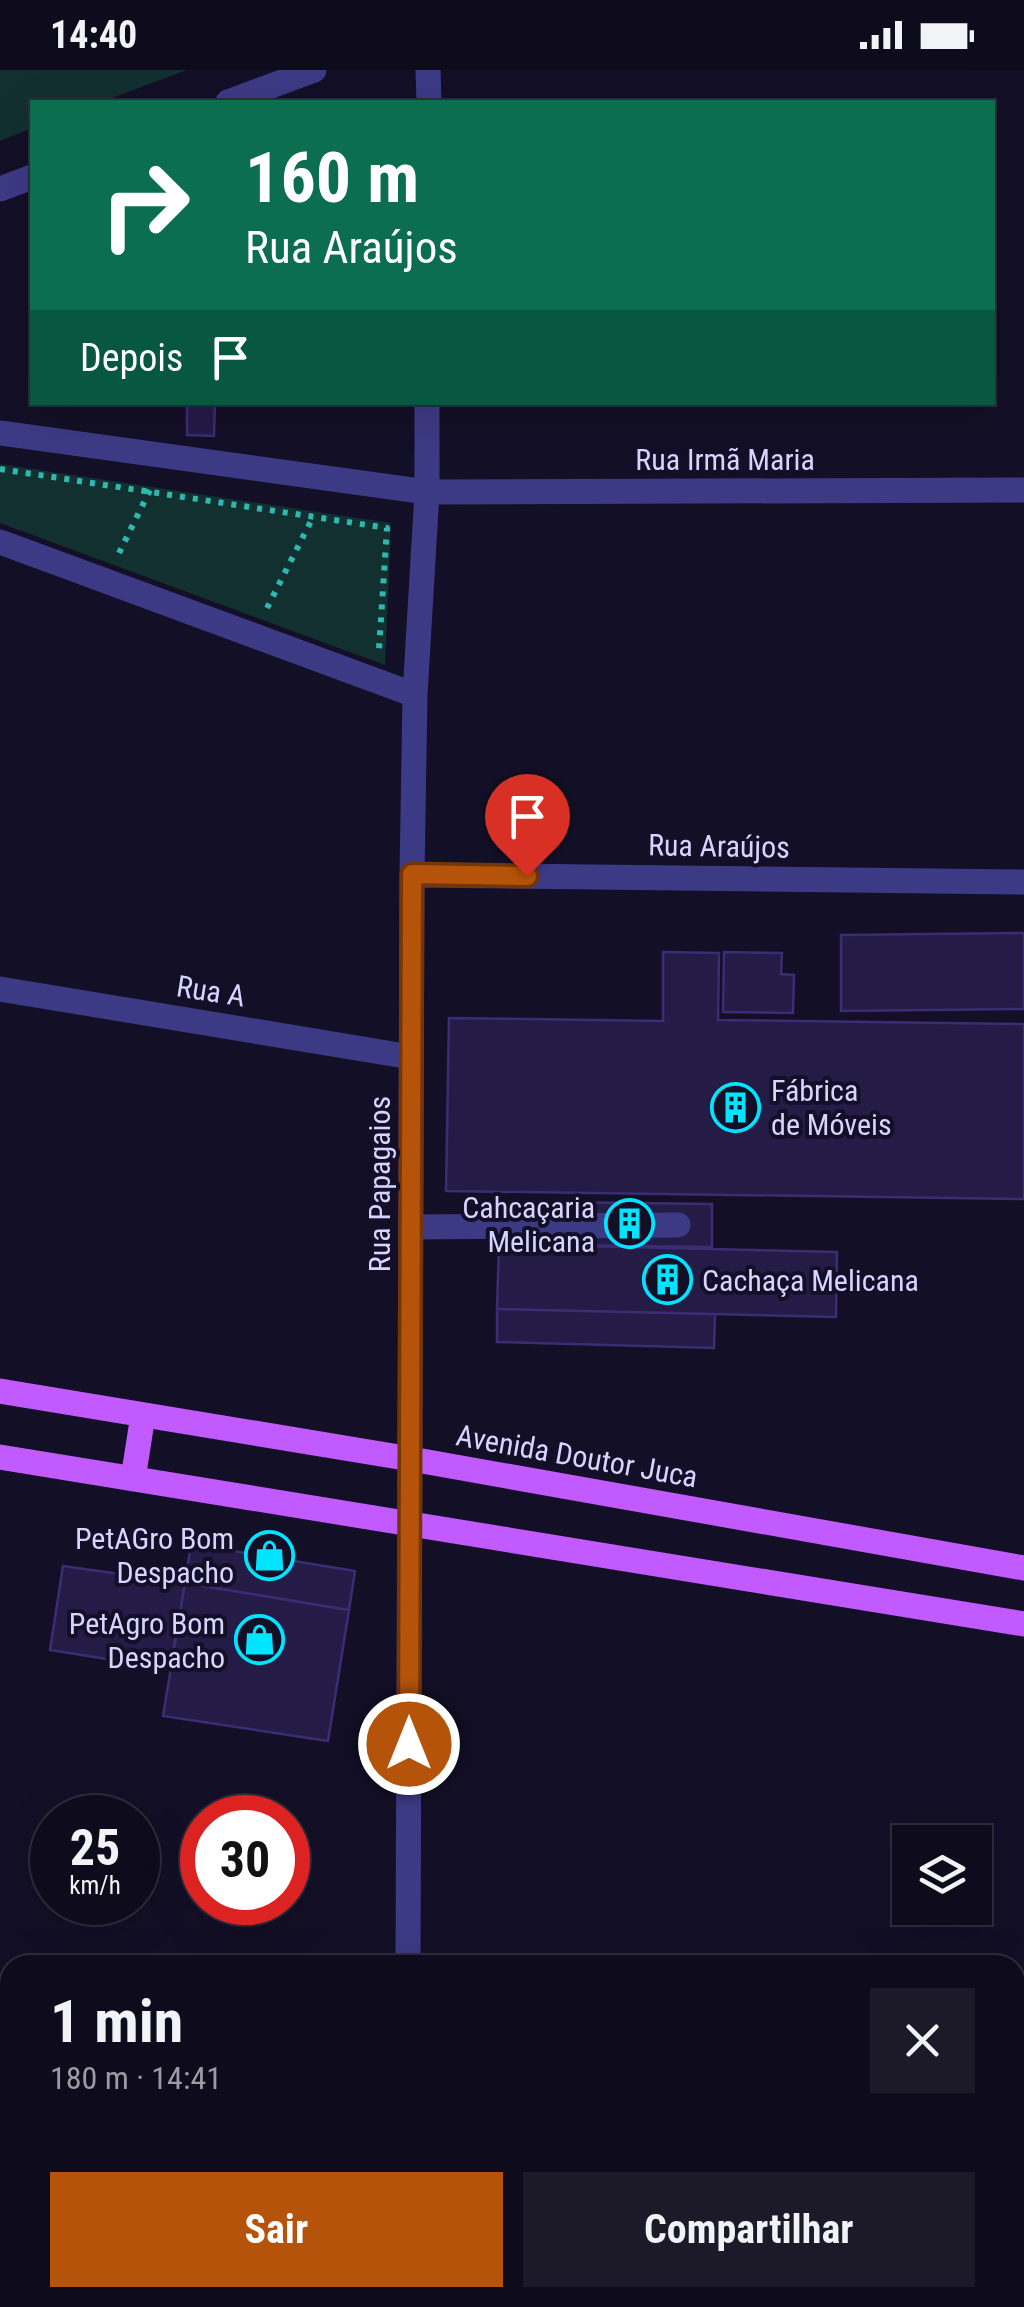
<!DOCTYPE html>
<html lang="pt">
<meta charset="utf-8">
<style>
:root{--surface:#0e0b1c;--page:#1c1929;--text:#f1f3f6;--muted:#9b9ba3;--line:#2e2b3b;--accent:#b45309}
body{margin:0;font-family:"Roboto Condensed",sans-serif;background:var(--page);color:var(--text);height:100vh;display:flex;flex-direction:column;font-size:38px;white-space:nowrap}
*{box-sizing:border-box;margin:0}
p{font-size:32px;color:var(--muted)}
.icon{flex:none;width:55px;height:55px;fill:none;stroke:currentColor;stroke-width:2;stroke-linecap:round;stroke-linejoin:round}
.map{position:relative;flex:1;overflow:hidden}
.panel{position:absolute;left:0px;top:1885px;width:1025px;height:352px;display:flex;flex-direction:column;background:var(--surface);border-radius:30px 30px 0 0;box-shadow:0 10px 40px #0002,0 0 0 2px var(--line)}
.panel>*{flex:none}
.top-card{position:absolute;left:30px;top:30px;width:965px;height:305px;border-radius:0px;box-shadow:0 10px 40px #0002,0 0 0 2px var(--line);background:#0b6e4f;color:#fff;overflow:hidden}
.buttons{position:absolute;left:892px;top:1755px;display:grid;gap:20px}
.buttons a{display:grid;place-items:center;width:100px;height:100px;border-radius:0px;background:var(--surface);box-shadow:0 10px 40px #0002,0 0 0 2px var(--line);font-size:50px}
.speed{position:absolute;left:30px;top:1725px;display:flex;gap:20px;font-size:50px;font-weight:700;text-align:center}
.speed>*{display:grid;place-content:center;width:130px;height:130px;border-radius:50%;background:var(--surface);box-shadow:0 10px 40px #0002,0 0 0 2px var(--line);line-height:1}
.speed small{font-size:25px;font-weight:400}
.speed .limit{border:15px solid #d22;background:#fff;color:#111}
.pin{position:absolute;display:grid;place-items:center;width:85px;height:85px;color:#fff;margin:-102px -42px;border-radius:50% 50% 50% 0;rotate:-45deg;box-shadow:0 0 10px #0007}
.pin .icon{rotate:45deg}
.me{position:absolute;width:110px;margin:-55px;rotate:0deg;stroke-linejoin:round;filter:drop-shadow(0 0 8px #0008)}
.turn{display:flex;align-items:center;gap:35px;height:210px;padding:0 50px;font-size:45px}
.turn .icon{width:130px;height:130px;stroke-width:2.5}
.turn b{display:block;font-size:70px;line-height:85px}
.then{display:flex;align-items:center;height:95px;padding:0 50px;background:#0003;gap:20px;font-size:38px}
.round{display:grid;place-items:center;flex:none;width:105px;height:105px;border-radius:0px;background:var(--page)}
.headline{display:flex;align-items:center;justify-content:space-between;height:170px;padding:0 50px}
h1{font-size:60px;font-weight:700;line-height:75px}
.cta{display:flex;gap:20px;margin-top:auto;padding:20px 50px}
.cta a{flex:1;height:115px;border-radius:0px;background:var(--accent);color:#fff;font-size:40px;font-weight:700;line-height:115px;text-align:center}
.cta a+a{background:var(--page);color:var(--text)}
.status{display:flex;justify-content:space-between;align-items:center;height:70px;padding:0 50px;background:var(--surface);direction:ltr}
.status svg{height:28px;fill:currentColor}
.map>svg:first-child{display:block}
.green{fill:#12302f}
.building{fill:#241b47;stroke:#3b2d73;stroke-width:2.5}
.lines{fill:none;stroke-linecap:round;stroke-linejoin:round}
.path{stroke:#2fb8b0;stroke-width:6;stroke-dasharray:5 8;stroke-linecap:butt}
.minor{stroke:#3d3a85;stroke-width:25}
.major{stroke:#c25bff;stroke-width:25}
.route-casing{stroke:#753606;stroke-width:25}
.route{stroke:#b45309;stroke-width:18}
.labels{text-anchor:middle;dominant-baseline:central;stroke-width:8;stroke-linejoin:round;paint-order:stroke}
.street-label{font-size:30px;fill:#d9d4ff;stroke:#130f26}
.poi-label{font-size:30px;fill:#d9d4ff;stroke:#130f26;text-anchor:end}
</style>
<div class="status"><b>14:40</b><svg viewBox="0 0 49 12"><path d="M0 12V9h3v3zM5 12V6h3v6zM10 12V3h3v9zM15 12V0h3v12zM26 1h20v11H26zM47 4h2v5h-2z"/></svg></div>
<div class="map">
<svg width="1024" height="2237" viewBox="0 0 1024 2237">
<rect width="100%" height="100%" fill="#130f26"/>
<path class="green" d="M0,0H187L101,32H32V58L0,71Z
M0,394L391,453L385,595L0,453Z"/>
<path class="building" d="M215,332L214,366L187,365V334L148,333Z
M1024,863V939L841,941V865Z
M663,882L719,883L718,950L1024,954V1129L446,1121L449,948L663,951Z
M724,882L782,883L781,904L794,905L793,943L723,942Z
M547,1132L712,1134V1177L547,1175Z
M499,1174L837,1182L836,1247L497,1239Z
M497,1239L715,1244L714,1278L497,1272Z
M191,1474L355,1501L349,1540L185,1513Z
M63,1496L185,1513L170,1599L50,1580Z
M185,1513L349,1540L328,1671L163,1646Z"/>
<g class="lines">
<path class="path" d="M0,399L387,458L379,579
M119,483L151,418
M267,538L313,447
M0,1999H10"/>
<path class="minor" d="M428,0L429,32
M228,32L314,0
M0,119L32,107
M0,363L427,422L1024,420
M0,472L415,625
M412,805L1024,812
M0,919L411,987
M411,1157L678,1155
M408,1895L412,805L415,625L427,422V332
M1015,1917H1024
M406,2237V2228"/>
<path class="major" d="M0,1321L411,1389L1024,1498
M0,1387L1024,1554
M133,1409L143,1345"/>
</g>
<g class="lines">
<defs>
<path id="route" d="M409,1674L412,804L527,806"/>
</defs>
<use href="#route" class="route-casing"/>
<use href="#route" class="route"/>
</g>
<defs>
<symbol id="building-ring" viewBox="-11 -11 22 22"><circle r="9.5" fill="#130f26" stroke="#00e5ff" stroke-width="1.5"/><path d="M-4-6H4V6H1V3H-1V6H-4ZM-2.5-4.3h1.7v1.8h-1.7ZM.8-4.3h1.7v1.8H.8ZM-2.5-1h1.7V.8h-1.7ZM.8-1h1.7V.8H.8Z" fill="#00e5ff"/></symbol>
<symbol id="shop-ring" viewBox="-11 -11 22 22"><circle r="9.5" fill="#130f26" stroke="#00e5ff" stroke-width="1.5"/><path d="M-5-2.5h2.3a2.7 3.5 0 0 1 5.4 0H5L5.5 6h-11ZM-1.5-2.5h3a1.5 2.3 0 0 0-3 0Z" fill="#00e5ff"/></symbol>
</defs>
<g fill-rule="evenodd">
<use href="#building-ring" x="708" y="1010" width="55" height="55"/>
<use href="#building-ring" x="602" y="1126" width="55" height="55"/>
<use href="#building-ring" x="640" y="1182" width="55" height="55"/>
<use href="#shop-ring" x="242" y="1458" width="55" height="55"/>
<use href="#shop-ring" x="232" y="1542" width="55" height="55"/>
</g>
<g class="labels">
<g class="street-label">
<text x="725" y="389">Rua Irmã Maria</text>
<text transform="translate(719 776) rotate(1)">Rua Araújos</text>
<text transform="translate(211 921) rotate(9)">Rua A</text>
<text transform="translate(379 1114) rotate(-90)">Rua Papagaios</text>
<text transform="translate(577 1386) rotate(10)">Avenida Doutor Juca</text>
</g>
<g class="poi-label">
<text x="771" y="1020" text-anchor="start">Fábrica<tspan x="771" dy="34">de Móveis</tspan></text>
<text x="595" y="1137">Cahcaçaria<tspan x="595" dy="34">Melicana</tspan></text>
<text x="702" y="1210" text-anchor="start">Cachaça Melicana</text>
<text x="234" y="1468">PetAGro Bom<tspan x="234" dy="34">Despacho</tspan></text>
<text x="225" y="1553">PetAgro Bom<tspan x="225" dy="34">Despacho</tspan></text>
</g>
</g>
</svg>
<div class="buttons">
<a><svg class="icon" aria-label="layers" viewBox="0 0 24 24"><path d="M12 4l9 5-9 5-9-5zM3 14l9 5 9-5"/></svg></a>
</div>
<div class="speed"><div>25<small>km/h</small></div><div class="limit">30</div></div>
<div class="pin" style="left:527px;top:806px;background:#d93025"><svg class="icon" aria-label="arrive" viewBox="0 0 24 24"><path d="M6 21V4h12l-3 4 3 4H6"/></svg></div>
<svg class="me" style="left:409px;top:1674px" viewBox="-20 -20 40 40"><circle r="17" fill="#b45309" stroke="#fff" stroke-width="3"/><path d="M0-11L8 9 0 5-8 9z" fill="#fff"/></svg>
<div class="top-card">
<div class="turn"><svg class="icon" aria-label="right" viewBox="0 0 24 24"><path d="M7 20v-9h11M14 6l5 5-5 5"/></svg><div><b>160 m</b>Rua Araújos</div></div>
<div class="then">Depois<svg class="icon" aria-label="arrive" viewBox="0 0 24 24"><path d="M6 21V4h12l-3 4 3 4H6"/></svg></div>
</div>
<section class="panel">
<div class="headline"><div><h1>1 min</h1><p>180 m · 14:41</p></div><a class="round"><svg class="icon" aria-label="close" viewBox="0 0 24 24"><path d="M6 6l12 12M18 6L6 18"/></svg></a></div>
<div class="cta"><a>Sair</a><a>Compartilhar</a></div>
</section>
</div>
